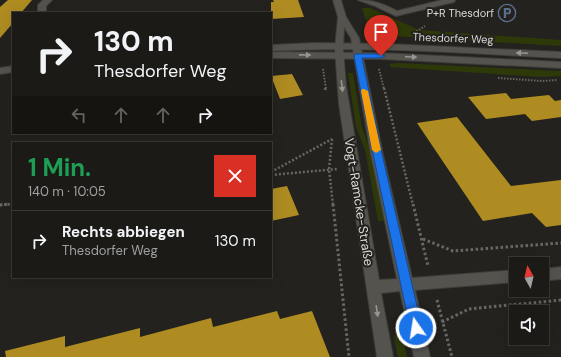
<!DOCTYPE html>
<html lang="de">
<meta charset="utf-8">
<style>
:root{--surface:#1b1a16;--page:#282723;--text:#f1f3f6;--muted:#a0a1a1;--line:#393835}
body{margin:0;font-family:"DM Sans",sans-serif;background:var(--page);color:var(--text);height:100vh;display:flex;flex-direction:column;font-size:15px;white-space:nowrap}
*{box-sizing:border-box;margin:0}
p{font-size:13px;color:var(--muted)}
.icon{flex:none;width:22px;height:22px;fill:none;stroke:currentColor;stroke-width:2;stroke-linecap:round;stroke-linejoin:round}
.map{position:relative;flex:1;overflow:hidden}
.side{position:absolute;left:12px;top:142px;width:260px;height:136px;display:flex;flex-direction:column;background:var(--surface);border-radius:0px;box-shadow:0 4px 16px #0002,0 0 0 1px var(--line)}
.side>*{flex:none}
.hud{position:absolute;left:12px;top:12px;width:260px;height:122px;border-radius:0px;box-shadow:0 4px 16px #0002,0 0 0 1px var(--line);background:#1b1a16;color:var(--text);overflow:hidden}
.needle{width:26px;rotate:352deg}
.tools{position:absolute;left:509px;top:257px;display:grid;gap:8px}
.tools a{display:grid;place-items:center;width:40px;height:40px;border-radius:0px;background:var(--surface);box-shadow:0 4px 16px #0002,0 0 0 1px var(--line);font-size:20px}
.pin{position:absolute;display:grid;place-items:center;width:34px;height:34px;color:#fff;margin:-41px -17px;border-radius:50% 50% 50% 0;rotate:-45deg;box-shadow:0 0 4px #0007}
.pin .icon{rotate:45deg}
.me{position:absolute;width:44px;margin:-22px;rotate:347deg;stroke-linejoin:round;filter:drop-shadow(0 0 3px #0008)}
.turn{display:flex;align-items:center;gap:14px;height:84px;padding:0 16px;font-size:18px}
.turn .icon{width:52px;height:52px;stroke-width:2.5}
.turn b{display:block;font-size:28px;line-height:34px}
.lanes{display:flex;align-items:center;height:38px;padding:0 16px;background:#0003;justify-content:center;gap:20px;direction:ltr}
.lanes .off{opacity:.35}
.round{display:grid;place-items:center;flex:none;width:42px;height:42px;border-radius:0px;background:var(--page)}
.headline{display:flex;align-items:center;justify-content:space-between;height:68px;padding:0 16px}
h1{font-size:24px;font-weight:700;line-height:30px;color:#1e9e55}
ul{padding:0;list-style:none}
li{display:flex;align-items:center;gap:12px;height:60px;padding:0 16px;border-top:1px solid var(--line)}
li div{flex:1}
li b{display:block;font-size:15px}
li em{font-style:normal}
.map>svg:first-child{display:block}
.green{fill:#2e3909}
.building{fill:#ae8c21}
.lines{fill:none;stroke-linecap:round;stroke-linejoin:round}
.street-casing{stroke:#3e3d39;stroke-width:2}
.secondary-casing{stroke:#3e3d39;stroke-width:2}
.path-far2{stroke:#696763;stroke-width:2;stroke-dasharray:1.5 1.5;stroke-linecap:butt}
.path-far1{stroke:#696763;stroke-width:2.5;stroke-dasharray:2 2;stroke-linecap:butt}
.path{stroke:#696763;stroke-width:3;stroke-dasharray:2.5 2.5;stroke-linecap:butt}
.street{fill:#55534e;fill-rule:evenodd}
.secondary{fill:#55534e;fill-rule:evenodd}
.oneway{fill:#989692}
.route{fill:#1a73e8;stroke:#114b97}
.slow{fill:#f59e0b}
.labels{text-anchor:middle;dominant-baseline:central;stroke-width:4;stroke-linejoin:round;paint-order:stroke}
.far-poi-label{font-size:11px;fill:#dad9d6;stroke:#24221e;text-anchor:end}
.far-street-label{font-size:11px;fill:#dad9d6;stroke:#24221e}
.street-label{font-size:13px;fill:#dad9d6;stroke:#24221e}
</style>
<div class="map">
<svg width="561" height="357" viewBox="0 0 561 357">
<rect width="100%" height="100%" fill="#24221e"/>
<path class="green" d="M362,8H370L419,30L561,40V46L377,35L369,29Z
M398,63L561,71V76L540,77L390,67V64Z
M348,73H353L362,128L370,150L384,221H378L365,150L356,127Z
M397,333L403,339L407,357H398L394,337Z"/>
<path class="building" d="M8,0H32L21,13H13V23L0,38V7Z
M273,0H298L304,17L271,19V2H274Z
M292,74L303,95L280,99L271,76Z
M506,93L511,99L549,95L555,101L561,100V117L532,121L525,114L486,119L468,97Z
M457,117L511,186L561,180V225L546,227L532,213L483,221L417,123Z
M287,186L299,215L271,221V189Z
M277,311L280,319L312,311L330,357H6L5,351L65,336V347L140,328V337L211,318L213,327Z"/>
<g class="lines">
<defs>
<path id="street" d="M43,0H52L46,6V13H38V5Z
M333,0H341L346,17L359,38L383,155L412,278L516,270V282L415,290L430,357H414L400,291L381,293L393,357H377L339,104L335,49L338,17ZM344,27L351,38L371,155L397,279L379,280L346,86L343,49Z
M358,0C374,0 384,4 397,11L442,0H455L454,2L396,16L375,6Z
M561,267V279L542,281V269Z"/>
<path id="secondary" d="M315,43L388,44L561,52V58C464,53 368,46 271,51V45Z
M271,52L381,53L561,62V68L381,59L271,58Z
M13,66V72L0,74V68Z"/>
</defs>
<use href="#street" class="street-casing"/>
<use href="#secondary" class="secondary-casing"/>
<path class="path-far2" d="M414,33L425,26
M323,69L326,89
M379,69L384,89
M498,78L542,81L557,80"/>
<path class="path-far1" d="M325,88L326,92
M384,88L413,205
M332,139L329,169L333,205
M271,172L332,139
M271,175L337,169
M0,205L13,204"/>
<path class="path" d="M333,204L349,357
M413,204L428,266
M0,205L9,204
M423,239L453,251L561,243
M437,300L452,357
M442,322L469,309L561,300"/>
<use href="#street" class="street"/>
<use href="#secondary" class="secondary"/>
</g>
<defs><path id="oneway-solid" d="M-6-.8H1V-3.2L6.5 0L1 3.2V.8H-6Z"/></defs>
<g class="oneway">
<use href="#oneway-solid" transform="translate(522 53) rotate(-177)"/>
<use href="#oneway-solid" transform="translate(305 55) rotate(1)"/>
<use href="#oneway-solid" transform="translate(411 57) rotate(2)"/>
<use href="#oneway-solid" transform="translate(342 86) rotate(83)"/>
<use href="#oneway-solid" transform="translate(377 311) rotate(81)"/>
</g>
<path class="route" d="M355,54H381L385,56L381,58H362L382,154L422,328L420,332L416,334L411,332L410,328L373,154L354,56Z"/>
<path class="slow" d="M362,89H364L368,91L381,150L376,153L372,150L361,91Z"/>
<defs>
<symbol id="parking-ring" viewBox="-11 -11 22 22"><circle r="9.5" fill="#24221e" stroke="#5c6f8a" stroke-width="1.5"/><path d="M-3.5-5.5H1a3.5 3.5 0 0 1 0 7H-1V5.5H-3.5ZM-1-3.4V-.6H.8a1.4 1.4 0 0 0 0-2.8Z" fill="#5c6f8a"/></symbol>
</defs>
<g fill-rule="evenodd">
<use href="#parking-ring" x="497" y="3" width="20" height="20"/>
</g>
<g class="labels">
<g class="far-poi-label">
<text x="494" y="13">P+R Thesdorf</text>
</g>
<g class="far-street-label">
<text transform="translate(453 38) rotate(2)">Thesdorfer Weg</text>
</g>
<g class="street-label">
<text transform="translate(359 202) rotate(81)">Vogt-Ramcke-Straße</text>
</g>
</g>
</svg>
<div class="tools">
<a><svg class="needle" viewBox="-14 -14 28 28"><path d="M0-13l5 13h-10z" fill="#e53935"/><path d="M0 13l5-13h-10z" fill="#a0a1a1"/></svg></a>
<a><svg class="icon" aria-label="sound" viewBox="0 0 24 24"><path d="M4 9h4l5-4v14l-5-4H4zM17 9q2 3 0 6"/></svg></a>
</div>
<div class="pin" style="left:381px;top:56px;background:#d93025"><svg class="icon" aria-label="arrive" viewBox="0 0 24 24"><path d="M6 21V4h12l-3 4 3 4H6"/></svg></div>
<svg class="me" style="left:416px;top:328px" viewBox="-20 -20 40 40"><circle r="17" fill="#1a73e8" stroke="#fff" stroke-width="3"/><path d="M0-11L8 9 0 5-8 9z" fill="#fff"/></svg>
<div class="hud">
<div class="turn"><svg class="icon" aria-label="right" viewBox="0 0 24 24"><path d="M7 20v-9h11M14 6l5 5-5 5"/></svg><div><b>130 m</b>Thesdorfer Weg</div></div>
<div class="lanes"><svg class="icon off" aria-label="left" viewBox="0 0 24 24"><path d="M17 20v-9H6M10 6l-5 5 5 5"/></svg><svg class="icon off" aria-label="ahead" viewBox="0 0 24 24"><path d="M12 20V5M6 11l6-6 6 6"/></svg><svg class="icon off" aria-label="ahead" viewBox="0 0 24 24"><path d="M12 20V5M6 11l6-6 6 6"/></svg><svg class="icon" aria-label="right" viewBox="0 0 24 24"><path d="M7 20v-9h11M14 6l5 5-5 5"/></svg></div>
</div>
<section class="side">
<div class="headline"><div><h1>1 Min.</h1><p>140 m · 10:05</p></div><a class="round" style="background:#d93025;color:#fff"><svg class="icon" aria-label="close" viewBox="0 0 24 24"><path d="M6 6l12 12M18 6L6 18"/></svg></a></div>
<ul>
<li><svg class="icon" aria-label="right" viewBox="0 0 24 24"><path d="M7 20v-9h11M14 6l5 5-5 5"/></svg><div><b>Rechts abbiegen</b><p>Thesdorfer Weg</p></div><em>130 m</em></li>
</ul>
</section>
</div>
